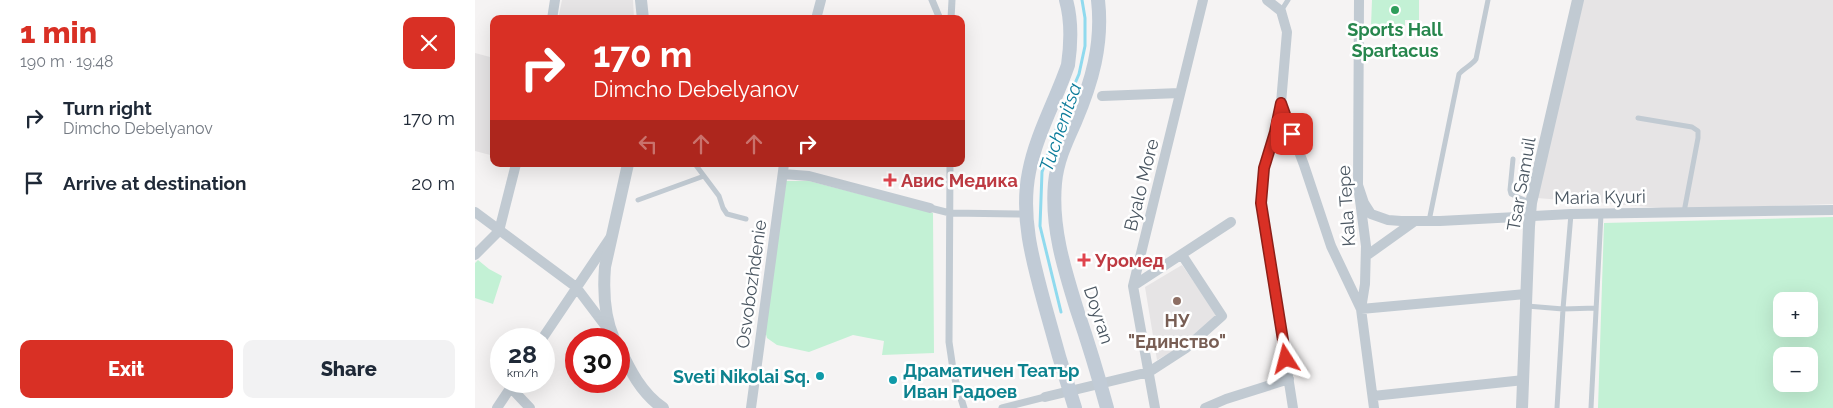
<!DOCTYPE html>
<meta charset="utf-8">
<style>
:root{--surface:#fff;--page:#f2f2f3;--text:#1f2937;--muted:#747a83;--accent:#d93025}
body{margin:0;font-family:Raleway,sans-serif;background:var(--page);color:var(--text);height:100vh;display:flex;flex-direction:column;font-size:19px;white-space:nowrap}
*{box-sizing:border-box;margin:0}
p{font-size:16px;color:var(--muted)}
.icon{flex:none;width:28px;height:28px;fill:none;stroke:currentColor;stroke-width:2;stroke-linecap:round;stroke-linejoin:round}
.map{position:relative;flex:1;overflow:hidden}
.side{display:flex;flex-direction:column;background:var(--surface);width:475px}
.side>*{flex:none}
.banner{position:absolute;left:15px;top:15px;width:475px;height:152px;border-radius:10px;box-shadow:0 5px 20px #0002;background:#d93025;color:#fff;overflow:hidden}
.fabs{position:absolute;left:1298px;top:292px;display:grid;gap:10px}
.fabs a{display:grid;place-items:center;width:45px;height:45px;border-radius:10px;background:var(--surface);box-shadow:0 5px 20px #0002;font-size:25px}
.speed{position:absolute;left:15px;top:328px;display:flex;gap:10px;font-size:25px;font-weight:700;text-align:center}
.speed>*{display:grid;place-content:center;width:65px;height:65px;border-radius:50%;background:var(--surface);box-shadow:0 5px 20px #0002;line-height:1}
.speed small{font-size:12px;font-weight:400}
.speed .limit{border:8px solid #d22;background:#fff;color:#111}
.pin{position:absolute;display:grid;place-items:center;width:42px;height:42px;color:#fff;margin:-21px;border-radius:10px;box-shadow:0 2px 8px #0006}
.me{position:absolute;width:55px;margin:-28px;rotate:351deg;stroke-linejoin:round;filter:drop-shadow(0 0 4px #0008)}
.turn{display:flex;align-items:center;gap:18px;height:105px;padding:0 20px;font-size:22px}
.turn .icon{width:65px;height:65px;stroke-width:2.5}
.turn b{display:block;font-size:35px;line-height:42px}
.lanes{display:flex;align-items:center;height:48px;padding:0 20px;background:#0003;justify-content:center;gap:25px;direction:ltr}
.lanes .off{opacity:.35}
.round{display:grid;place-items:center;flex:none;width:52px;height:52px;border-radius:10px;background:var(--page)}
.head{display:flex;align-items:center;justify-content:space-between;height:85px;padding:0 20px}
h1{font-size:30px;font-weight:800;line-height:38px;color:var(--accent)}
.action{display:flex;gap:10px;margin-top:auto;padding:10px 20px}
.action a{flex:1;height:58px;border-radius:10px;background:var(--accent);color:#fff;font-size:20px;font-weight:800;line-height:58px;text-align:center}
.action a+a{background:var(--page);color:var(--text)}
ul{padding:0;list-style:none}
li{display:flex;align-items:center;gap:15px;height:65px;padding:0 20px}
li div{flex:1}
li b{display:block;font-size:19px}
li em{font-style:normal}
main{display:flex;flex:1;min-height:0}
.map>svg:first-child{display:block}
.education{fill:#e6e4e5}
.green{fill:#c3f1d5;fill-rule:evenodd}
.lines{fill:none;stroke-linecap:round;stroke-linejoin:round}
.stream{stroke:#90daee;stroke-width:3}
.service{stroke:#c1cad2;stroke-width:5}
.pedestrian{stroke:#c1cad2;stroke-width:7}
.minor{stroke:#c1cad2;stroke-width:10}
.tertiary{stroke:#c1cad2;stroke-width:12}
.secondary{stroke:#c1cbd6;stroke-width:14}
.route-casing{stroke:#8d1f18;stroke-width:12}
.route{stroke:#d93025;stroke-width:9}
.leisure-dot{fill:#2e9e5b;stroke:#fff;stroke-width:2}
.health-dot{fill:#e0444e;stroke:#fff;stroke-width:2}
.education-dot{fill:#8d6e63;stroke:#fff;stroke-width:2}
.culture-dot{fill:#0f9aa8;stroke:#fff;stroke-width:2}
.labels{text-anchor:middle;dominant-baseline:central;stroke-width:5;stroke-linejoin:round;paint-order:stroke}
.leisure-label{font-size:18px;font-weight:bold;fill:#27864d;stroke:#fff}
.health-label{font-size:18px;font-weight:bold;fill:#be3a42;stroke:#fff;text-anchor:start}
.street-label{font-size:18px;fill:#4a5661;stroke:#fff}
.education-label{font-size:18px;font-weight:bold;fill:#785e54;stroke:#fff}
.culture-label{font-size:18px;font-weight:bold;fill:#0d838f;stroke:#fff;text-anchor:start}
.water-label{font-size:19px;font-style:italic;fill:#0c7c9b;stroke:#fff}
</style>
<main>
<section class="side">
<div class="head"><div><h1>1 min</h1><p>190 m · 19:48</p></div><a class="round" style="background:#d93025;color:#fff"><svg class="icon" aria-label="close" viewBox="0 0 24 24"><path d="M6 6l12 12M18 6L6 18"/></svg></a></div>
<ul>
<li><svg class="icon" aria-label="right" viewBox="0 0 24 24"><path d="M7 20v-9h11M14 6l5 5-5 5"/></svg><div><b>Turn right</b><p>Dimcho Debelyanov</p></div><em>170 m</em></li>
<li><svg class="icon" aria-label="arrive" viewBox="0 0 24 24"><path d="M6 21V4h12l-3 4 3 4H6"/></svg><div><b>Arrive at destination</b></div><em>20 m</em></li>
</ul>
<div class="action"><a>Exit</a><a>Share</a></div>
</section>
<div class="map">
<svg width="1358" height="408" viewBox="0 0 1358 408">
<rect width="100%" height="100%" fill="#f5f3f3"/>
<path class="education" d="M87,0H158L159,19H83Z
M1106,0H1358V204L1200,209L1062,198Z
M0,53L19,58V156L0,151Z
M707,265L742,315L714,342L682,360L670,287Z"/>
<path class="green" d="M897,0H944V20H930V27L896,26Z
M304,181H334L458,213L459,353L407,355L409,341L378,335L334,352L302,345L292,338L289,327Z
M1358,217V408H1123L1129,223ZM1306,301H1334V329H1306ZM1306,356H1334V384H1306Z
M3,260L14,269L27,276L18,304L0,298V263Z"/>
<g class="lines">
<path class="stream" d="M586,312L565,226L567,172L584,121L604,74L610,46V18L607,0"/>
<path class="service" d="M806,11L813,0
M1163,118L1217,127L1223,131V138L1209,212
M1038,159L1035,190L1036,194L1056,203
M220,164L244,196L248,208L252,214L271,219
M163,200L229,176
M954,221L984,74C989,68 997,65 1001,59L1013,0
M1052,306L1088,309L1121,308
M1082,408L1088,309L1096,214
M1116,408L1126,214"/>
<path class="pedestrian" d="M457,0L465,19
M476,19L477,0
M475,164L474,342L479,376L489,408
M455,208L475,213L550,214
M527,408L570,397"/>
<path class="minor" d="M792,0L806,11L812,32L806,103L800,132L789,168L786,203L818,408
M884,0L883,185L891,246L890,284L886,309L899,408
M77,19L80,0
M341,19L346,0
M627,96L705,93
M806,104L829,165L856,246L886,309L1051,294
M308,174L334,176L455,208
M883,185L889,203L896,214L913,220L926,221H965L1096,214L1358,210
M0,212L101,287L135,332
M0,255L24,231L41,164
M891,256L940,221
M658,286L756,222
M67,339L135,238
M36,388L55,408
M898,396L1049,380
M570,397L674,372L711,348L747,316L707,255
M22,408L40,381
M276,408L309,164
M680,408L658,286L728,0
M730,408L751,399L814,379"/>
<path class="tertiary" d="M166,0L168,19
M139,339C129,316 128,292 130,267L153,164
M144,347C155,370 166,393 188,408
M1047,408L1054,226L1056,203L1103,0"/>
<path class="secondary" d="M591,0C597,21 596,44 593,65C581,100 561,135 554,172C545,217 558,262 570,306C579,340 589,374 600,408
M623,0C628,44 617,82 600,122C591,142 582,161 580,183C576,227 589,268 602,310C613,342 623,375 632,408"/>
</g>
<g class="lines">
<defs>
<path id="route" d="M811,359L786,203L789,168L800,132L806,103L817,134"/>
</defs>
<use href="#route" class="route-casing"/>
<use href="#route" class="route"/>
</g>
<circle class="leisure-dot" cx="920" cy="10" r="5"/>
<g class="health-dot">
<path d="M412.5 172.5h5v5h5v5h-5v5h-5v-5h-5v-5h5z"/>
<path d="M606.5 252.5h5v5h5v5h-5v5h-5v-5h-5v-5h5z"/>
</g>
<circle class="education-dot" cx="702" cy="301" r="5"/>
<g class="culture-dot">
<circle cx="345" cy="376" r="5"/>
<circle cx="418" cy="380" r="5"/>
</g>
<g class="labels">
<g class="leisure-label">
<text x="920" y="29">Sports Hall<tspan x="920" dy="21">Spartacus</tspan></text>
</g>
<g class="health-label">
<text x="426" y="180">Авис Медика</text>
<text x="620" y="260">Уромед</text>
</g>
<g class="street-label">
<text transform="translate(1046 184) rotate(-80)">Tsar Samuil</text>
<text transform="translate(666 185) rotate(-76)">Byalo More</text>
<text transform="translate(1125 197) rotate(-1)">Maria Kyuri</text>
<text transform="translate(871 206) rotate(-94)">Kala Tepe</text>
<text transform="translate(276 284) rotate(-82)">Osvobozhdenie</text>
<text transform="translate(624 315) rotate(72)">Doyran</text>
</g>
<g class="education-label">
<text x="702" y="320">НУ<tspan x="702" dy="21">"Единство"</tspan></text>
</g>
<g class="culture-label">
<text x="428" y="370">Драматичен Театър<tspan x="428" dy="21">Иван Радоев</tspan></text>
<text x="335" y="376" text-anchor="end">Sveti Nikolai Sq.</text>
</g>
<g class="water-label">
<text transform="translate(585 127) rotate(-71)">Tuchenitsa</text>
</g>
</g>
</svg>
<div class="fabs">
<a>+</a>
<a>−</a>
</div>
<div class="speed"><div>28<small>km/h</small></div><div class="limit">30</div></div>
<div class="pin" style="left:817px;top:134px;background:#d93025"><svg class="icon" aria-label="arrive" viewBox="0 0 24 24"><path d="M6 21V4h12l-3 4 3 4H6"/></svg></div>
<svg class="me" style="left:811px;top:359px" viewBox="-20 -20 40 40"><path d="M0-17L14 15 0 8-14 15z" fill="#d93025" stroke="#fff" stroke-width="4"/></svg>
<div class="banner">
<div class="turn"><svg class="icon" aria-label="right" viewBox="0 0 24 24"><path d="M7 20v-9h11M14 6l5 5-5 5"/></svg><div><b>170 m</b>Dimcho Debelyanov</div></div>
<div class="lanes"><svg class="icon off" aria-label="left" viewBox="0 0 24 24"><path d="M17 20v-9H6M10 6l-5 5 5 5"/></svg><svg class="icon off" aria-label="ahead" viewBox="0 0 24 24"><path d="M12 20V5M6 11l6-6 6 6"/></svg><svg class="icon off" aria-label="ahead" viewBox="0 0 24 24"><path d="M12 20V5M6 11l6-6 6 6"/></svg><svg class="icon" aria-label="right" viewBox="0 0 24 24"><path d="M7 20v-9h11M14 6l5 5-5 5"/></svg></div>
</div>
</div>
</main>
